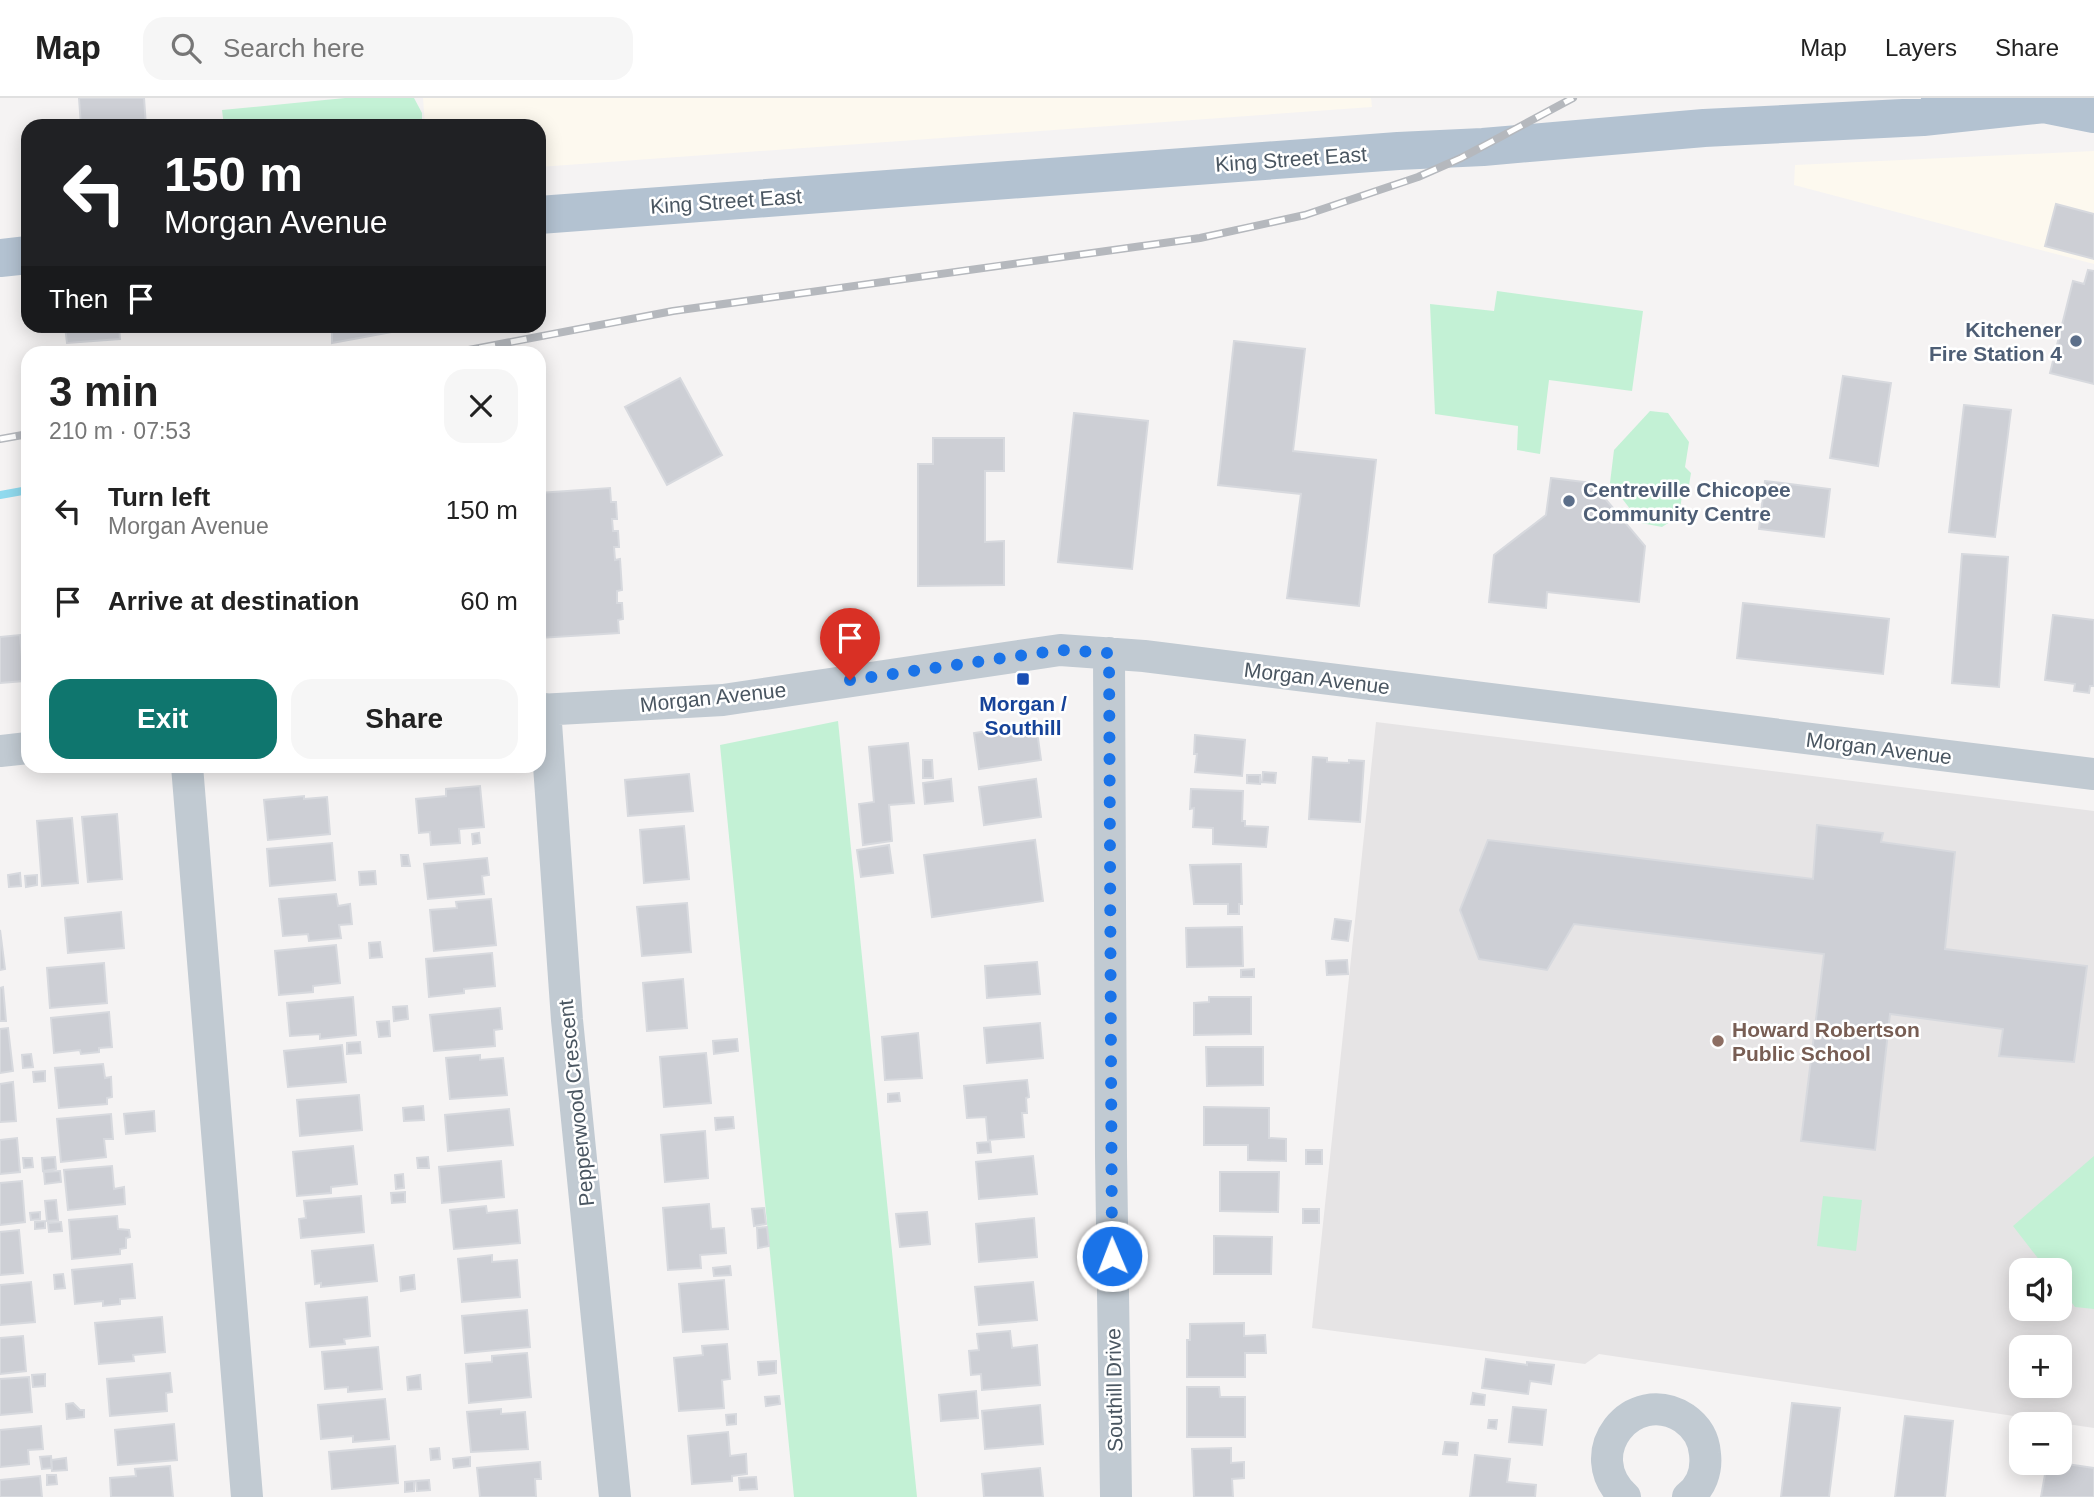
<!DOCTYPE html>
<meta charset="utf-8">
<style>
:root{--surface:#fff;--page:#f6f6f6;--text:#222;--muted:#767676;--line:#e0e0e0;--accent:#0f766e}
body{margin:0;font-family:Helvetica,sans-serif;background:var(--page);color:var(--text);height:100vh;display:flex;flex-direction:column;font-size:26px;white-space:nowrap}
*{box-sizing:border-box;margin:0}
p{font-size:23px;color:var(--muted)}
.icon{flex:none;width:38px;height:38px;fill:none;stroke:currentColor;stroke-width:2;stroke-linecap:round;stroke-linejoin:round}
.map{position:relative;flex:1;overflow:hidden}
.details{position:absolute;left:21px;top:248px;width:525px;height:427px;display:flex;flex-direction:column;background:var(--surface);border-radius:21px;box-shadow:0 4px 18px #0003}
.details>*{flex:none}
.guide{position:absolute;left:21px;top:21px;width:525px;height:214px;border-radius:21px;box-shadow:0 4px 18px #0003;background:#202124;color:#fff;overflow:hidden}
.controls{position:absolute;left:2009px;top:1160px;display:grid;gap:14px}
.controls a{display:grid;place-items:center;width:63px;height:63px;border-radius:14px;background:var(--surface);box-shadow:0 4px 18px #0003;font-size:35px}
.pin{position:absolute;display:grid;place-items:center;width:60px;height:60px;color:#fff;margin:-72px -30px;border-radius:50% 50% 50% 0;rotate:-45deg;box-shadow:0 0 7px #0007}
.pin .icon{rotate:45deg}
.me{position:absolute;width:77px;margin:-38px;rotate:359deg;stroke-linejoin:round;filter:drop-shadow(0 0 5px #0008)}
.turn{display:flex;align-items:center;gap:24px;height:147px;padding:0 28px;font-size:32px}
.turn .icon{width:91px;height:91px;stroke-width:2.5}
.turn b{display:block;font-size:49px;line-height:60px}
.then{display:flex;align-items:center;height:66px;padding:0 28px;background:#0003;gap:14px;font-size:26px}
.round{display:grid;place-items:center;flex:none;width:74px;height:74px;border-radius:21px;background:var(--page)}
.headline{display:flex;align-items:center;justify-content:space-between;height:119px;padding:0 28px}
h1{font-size:42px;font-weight:800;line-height:52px}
.primary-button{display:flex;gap:14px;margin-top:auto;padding:14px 28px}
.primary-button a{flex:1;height:80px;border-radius:21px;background:var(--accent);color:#fff;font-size:28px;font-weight:800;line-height:80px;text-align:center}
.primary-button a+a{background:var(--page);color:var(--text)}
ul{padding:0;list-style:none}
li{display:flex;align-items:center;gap:21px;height:91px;padding:0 28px}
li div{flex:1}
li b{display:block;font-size:26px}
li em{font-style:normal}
header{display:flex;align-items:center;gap:42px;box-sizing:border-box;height:98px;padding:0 35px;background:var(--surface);border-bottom:2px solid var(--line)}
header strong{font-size:33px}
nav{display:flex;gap:38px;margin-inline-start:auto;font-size:24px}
.search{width:490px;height:63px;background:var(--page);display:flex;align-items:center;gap:18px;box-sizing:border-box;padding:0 24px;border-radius:21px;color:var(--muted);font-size:26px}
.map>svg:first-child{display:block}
.commercial{fill:#fdf9ef}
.education{fill:#e6e4e5;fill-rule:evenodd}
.green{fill:#c3f1d5}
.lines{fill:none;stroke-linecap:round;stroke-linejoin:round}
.stream{stroke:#90daee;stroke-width:8}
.building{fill:#cdcfd5;stroke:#d7d9de;stroke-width:2}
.minor{stroke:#c1cad2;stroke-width:32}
.major{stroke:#b3c2d1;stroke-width:38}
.rail-casing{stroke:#b5b8bd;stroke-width:8}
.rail{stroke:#fff;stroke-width:5;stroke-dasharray:16;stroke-linecap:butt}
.route{stroke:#1a73e8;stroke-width:12;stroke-dasharray:0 21.6}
.service-dot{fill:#5c6f8a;stroke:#fff;stroke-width:2.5}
.transit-dot{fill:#1a4fb4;stroke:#fff;stroke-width:2.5}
.education-dot{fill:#8d6e63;stroke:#fff;stroke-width:2.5}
.labels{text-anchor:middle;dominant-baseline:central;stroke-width:5;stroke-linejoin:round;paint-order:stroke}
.street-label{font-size:21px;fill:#4a5661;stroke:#fff}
.service-label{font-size:21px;font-weight:bold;fill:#4e5e75;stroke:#fff;text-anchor:end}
.transit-label{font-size:21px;font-weight:bold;fill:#164399;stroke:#fff}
.education-label{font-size:21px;font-weight:bold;fill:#785e54;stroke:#fff;text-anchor:start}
</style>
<header>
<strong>Map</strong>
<div class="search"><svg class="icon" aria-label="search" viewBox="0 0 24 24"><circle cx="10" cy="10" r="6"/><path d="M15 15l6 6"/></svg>Search here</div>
<nav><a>Map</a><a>Layers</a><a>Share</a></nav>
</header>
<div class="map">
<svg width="2094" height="1399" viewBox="0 0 2094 1399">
<rect width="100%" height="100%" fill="#f5f3f3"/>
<path class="commercial" d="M423,0H1371L1372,9L539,69V28H425Z
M2094,53V166L1794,87L1795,67Z"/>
<path class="education" d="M1376,624L2094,713V1330L1599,1256L1585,1266L1312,1230ZM2021,1172H2060V1211H2021ZM2021,1250H2060V1288H2021Z"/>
<path class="green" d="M345,0H414L422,15V28H224L222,12Z
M1497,193L1643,213L1632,293L1549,282L1540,356L1517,352L1518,328L1435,316L1430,206L1494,213Z
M1650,313L1668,315L1689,344L1685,369L1691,375L1689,387L1683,391L1679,418L1662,429L1641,425L1610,385L1614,352Z
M838,623L917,1399H794L720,647Z
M2094,1058V1211L2075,1209L2060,1189V1172H2047L2013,1128Z
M1823,1098L1862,1102L1856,1153L1817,1148Z"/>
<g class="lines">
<path class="stream" d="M0,397L28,392"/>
</g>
<path class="building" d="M79,0H144L146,28H81Z
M2056,106L2094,116V161L2045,148Z
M2088,172L2094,173V286L2050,275L2073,183L2084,186Z
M65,228H119L120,241L67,245Z
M332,228H424L332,245Z
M1234,243L1305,251L1293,353L1376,362L1359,508L1287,500L1301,396L1218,387Z
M1843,278L1891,285L1878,368L1830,360Z
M680,280L722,357L667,387L625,309Z
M1964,307L2011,312L1995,439L1949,434Z
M1074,315L1148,323L1132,471L1058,464Z
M933,340H1004V373H985V444L1004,443V487L918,488V366H933Z
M1551,380L1592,385L1645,448L1639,504L1547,494L1546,510L1489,504L1494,457L1546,417Z
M1765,383L1830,391L1824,439L1759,431Z
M610,390L611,404H616L617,421H612L613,433H618L619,449H614L615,462L620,461L622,492L617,493V505H622L623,521L618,522L619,535L539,540V395Z
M1962,456L2008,459L1999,589L1952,585Z
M1743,505L1889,521L1883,576L1737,560Z
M2053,517L2094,522V588H2090L2089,595L2074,593L2075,586L2045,582Z
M20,537L24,583L0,585V539Z
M1036,626L1041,662L979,671L974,635Z
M1195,637L1245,642L1242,678L1195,674L1197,656H1194Z
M908,645L914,705L889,707L892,743L863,747L859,706L874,704L869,649Z
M1313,659L1327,660V664L1349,665V662L1364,663L1360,724L1309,721Z
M923,662H932L933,680H923Z
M1263,674L1276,675L1275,685L1262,684Z
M689,676L693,713L628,718L625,682Z
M1247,677H1260V686L1247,685Z
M951,681L953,703L925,706L923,685Z
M1036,681L1041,719L984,727L979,689Z
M480,688L484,729L459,731L460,745L431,747L430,734L419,735L416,701L446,698V691Z
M1191,691L1243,693L1242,723H1245V728L1268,729L1266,749L1213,746V730L1193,729L1194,710L1190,711Z
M304,698V701L327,699L330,736L268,742L264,702Z
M117,716L122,781L88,784L82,719Z
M72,720L78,785L42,788L37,723Z
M1817,727L1883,735L1881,744L1955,754L1945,851L2087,868L2074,964L1999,958L2003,931L1890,916L1875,1052L1801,1043L1824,856L1574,826L1547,872L1479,861L1460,812L1488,742L1813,781Z
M684,728L689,781L644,785L640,732Z
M479,735L480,745L473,746L472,736Z
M1035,742L1043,803L932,819L924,757Z
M332,745L335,782L270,788L267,751Z
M889,747L893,775L861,779L857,752Z
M401,757H408L410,768H402Z
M487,760L489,777L482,778L484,796L428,801L424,766Z
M1241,766L1242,806H1239V816H1228V806H1194L1190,767Z
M375,773L376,786L360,787L359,774Z
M20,775L21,788L9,789L8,777Z
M37,777V787L26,789L25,778Z
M336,796L338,808L350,806L352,826L339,827L341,840L309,843L308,836L283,838L279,801Z
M491,801L496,847L434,853L430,812L457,810L456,804Z
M687,805L691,854L642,858L637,809Z
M121,814L124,850L68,855L65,820Z
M1335,821L1351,823L1348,843L1332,841Z
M1242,829L1243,868L1187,869L1186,830Z
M0,832L5,871L0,872Z
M380,844L382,859L370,860L369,845Z
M336,847L340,885L313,888V894L279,897L275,853Z
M492,855L495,888L464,891V895L429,899L426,861Z
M1347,862L1348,876L1327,877L1326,863Z
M1037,864L1040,896L987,900L985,868Z
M104,865L107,905L50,910L47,870Z
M1254,871V879H1241V872Z
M683,881L687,930L647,933L643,885Z
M3,889L6,923H0V890Z
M353,899L356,937L320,941V936L290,938L287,905Z
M1209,899H1251V936L1194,937V905L1209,904Z
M407,908L408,921L394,923L393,909Z
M500,910L502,931L494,932L495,948L434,953L430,917Z
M109,914L112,949L99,950V954L81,956L80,952L54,955L51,920Z
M389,923L390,938L379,939L377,924Z
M1040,925L1043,960L987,965L984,930Z
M8,930L13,973L0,975V931Z
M918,935L922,980L885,982L882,939Z
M737,941L738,953L714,956L713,943Z
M360,944L361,955L347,956V945Z
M342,947L346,984L288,989L284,953Z
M1206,949H1263V987L1207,988Z
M706,955L711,1005L664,1009L660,959Z
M31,956L33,969L23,970L22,957Z
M480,957V962L503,960L507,997L450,1001L446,960Z
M103,966L105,980L111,979L112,999L107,1000V1006L59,1010L55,970Z
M45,973V983L34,984L33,974Z
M1027,982L1029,999L1026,1000L1027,1015H1022L1024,1039L988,1042L986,1019L967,1020L964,988Z
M13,984L16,1023L0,1024V986Z
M899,995L900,1003L888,1004V996Z
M359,997L362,1032L300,1038L297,1002Z
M423,1008L424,1022L404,1023L403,1010Z
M1204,1009L1269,1010V1040L1286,1041V1063L1248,1062V1047H1204Z
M509,1011L513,1047L448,1053L445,1017Z
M154,1013L155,1033L126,1036L124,1016Z
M111,1016L113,1041H104L106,1059L61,1064L57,1021Z
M733,1019L734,1030L716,1032L715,1020Z
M705,1033L708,1080L665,1084L661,1037Z
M17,1040L20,1074L0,1076V1042Z
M990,1044L991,1054L978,1055L977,1045Z
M353,1048L357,1086L331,1089V1095L297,1098L293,1054Z
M1306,1052H1322V1066H1306Z
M1033,1058L1037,1096L979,1101L976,1064Z
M55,1059L56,1071L43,1073L42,1060Z
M428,1059L429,1070H418L417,1060Z
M23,1060H32L33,1069L24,1070Z
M501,1063L504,1099L442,1105L439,1069Z
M112,1068L114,1091L124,1089L125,1106L68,1112L64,1072Z
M60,1073L61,1084L45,1086L44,1074Z
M1220,1074H1279L1278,1114L1220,1113Z
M403,1076L404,1090L396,1091L395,1077Z
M22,1083L25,1124L0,1127V1085Z
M405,1094V1104L392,1105L391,1095Z
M361,1098L364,1134L301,1140L299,1121L306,1120L304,1103Z
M56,1102L58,1122L47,1123L45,1103Z
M709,1106L711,1131L724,1130L726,1155L700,1157L701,1170L668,1172L663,1110Z
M486,1108L487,1115L517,1112L520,1145L454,1151L450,1112Z
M764,1110L766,1126L754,1128L752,1111Z
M1303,1111H1319V1125H1303Z
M40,1114V1121L31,1122L30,1115Z
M927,1114L930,1146L900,1149L896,1116Z
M117,1118L118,1131L129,1132L130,1139L126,1140V1150L120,1151V1156L72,1161L69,1122Z
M1034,1120L1037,1159L979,1164L976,1126Z
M45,1123V1130L35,1131V1124Z
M61,1124L62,1133L49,1134L48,1125Z
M767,1129L769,1148L758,1150L757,1130Z
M19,1132L23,1175L0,1177V1134Z
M1214,1138L1272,1139L1271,1176H1214Z
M373,1147L377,1183L321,1189V1185L315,1186L312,1153Z
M492,1157V1164L517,1162L520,1199L462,1204L458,1161Z
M132,1166L135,1200L120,1201V1206L103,1208V1203L75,1206L72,1172Z
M730,1168L731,1177L714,1178L713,1170Z
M63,1176L65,1190L55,1191L54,1177Z
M414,1177L415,1191L401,1193L400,1179Z
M724,1182L728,1231L683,1234L679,1186Z
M31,1184L35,1224L0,1227V1187Z
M1033,1184L1037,1222L979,1227L975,1189Z
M367,1199L370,1238L344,1241L345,1246L310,1249L306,1205Z
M527,1212L530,1249L465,1255L462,1218Z
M162,1219L165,1254L133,1257L134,1263L99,1266L95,1225Z
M1244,1225V1238L1265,1237L1266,1255H1245V1279H1187V1242H1190V1226Z
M1010,1233L1012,1250L1037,1247L1040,1287L982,1292L981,1276L971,1277L969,1253L979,1252L977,1236Z
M23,1238L26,1273L0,1276V1240Z
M727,1246L730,1281L722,1282L724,1310L679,1313L674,1260L703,1257L702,1248Z
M378,1249L382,1291L348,1294V1289L325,1291L322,1254Z
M527,1255L531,1299L469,1305L466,1266L492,1264V1258Z
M1486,1261L1527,1267V1264L1554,1267L1551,1286L1530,1283L1528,1296L1482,1290Z
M776,1263V1275L759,1277L758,1264Z
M170,1275L172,1294L166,1295L167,1313L110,1318L107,1281Z
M45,1276V1288L33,1289L32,1277Z
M420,1277L421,1291L408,1292L407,1279Z
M29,1279L32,1314L0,1317V1281Z
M1187,1289H1219L1220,1299H1245V1339H1187Z
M976,1293L978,1320L941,1323L939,1297Z
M1473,1295L1485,1297L1484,1307L1471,1306Z
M779,1298L780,1306L766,1308L765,1299Z
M385,1301L389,1341L353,1344V1338L321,1341L318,1307Z
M73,1305L80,1312H84V1319L67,1321L66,1306Z
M1792,1305L1840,1310L1829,1399H1781Z
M1040,1307L1043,1346L985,1351L982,1313Z
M1513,1309L1546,1312L1542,1347L1509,1344Z
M501,1311V1316L525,1314L528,1351L471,1354L467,1314Z
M736,1316V1326L727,1327L726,1317Z
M1905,1318L1953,1323L1945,1399H1895Z
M1489,1322H1497L1496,1331L1488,1330Z
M174,1326L177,1362L118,1367L115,1332Z
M41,1328L43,1351L28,1352L29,1366L0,1369V1332Z
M728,1334L730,1358L746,1356L747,1376L732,1378V1383L692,1386L688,1338Z
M1445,1344L1458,1345L1457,1357L1443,1356Z
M395,1348L398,1385L332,1391L329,1354Z
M439,1350L440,1361L431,1362L430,1351Z
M1231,1350V1365L1244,1364V1380L1232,1381L1233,1399H1194L1192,1351Z
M1475,1357L1510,1361L1507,1384L1536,1387L1535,1399H1470Z
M51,1358L52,1370L42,1371L40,1359Z
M470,1359V1368L454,1370L453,1361Z
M66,1360L67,1372L52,1373L51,1362Z
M540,1364L541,1381H535L536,1399H480L477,1370Z
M2047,1365H2060L2094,1370V1399H2041Z
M170,1368L173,1399H111L110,1380L136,1378L135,1371Z
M1040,1370L1043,1399H984L982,1376Z
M47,1377H56L57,1386L47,1387Z
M40,1378L42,1399H0V1382Z
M756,1379L757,1391L740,1392L739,1380Z
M429,1382L430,1392L417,1393L416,1383Z
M414,1383V1393L405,1394V1384Z"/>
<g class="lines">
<path class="minor" d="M1109,555L1111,1058L1116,1399
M545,611L567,922L615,1399
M539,612L723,602L1060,552L1144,558L2094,676
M0,653L28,650
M187,668L247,1399
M1625,1399C1578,1356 1632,1287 1684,1320C1697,1329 1704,1342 1705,1356C1707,1373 1701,1389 1688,1399"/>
<path class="major" d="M539,117L1398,53L1483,49L1704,30L1923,19L2044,6L2094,16
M0,160L28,157"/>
<defs>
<path id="rail" d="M448,256L673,213L1200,140L1305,117L1418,79L1461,60L1573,0
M0,341L28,336"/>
</defs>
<use href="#rail" class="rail-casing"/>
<use href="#rail" class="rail"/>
</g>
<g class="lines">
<path class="route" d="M850,582L1060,552L1109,555L1112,1158"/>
</g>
<g class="service-dot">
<circle cx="2076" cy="243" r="7"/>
<circle cx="1569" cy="403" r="7"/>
</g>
<rect class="transit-dot" x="1016" y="574" width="14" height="14" rx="3.5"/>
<circle class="education-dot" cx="1718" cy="943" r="7"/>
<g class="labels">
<g class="street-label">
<text transform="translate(1291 61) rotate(-4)">King Street East</text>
<text transform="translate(726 103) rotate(-4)">King Street East</text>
<text transform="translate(1317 580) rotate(7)">Morgan Avenue</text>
<text transform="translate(713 599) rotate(-6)">Morgan Avenue</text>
<text transform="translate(1879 650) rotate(7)">Morgan Avenue</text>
<text transform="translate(576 1005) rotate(-96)">Pepperwood Crescent</text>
<text transform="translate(1114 1292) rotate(-91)">Southill Drive</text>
</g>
<g class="service-label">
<text x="2062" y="231">Kitchener<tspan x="2062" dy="24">Fire Station 4</tspan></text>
<text x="1583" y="391" text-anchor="start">Centreville Chicopee<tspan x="1583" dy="24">Community Centre</tspan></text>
</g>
<g class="transit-label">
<text x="1023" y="605">Morgan /<tspan x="1023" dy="24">Southill</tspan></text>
</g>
<g class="education-label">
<text x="1732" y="931">Howard Robertson<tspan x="1732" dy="24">Public School</tspan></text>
</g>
</g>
</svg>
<div class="controls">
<a><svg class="icon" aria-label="sound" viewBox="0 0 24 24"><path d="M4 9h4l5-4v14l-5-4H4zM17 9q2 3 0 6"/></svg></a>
<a>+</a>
<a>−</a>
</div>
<div class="pin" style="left:850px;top:582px;background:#d93025"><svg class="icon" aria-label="arrive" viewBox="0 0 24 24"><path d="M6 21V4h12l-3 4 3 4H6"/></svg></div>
<svg class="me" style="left:1112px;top:1158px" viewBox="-20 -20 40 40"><circle r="17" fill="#1a73e8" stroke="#fff" stroke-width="3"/><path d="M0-11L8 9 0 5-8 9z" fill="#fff"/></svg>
<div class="guide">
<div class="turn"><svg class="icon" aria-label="left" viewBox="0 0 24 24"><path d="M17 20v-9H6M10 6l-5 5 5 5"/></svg><div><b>150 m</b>Morgan Avenue</div></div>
<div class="then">Then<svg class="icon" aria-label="arrive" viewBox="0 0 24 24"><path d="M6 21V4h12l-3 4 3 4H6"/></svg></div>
</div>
<section class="details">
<div class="headline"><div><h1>3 min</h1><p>210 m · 07:53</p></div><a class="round"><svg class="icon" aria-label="close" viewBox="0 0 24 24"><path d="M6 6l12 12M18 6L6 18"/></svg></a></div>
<ul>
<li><svg class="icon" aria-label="left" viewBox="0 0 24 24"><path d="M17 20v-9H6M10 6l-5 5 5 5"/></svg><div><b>Turn left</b><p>Morgan Avenue</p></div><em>150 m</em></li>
<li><svg class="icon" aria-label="arrive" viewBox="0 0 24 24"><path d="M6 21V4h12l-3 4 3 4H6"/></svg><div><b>Arrive at destination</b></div><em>60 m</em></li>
</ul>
<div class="primary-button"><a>Exit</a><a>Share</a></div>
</section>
</div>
